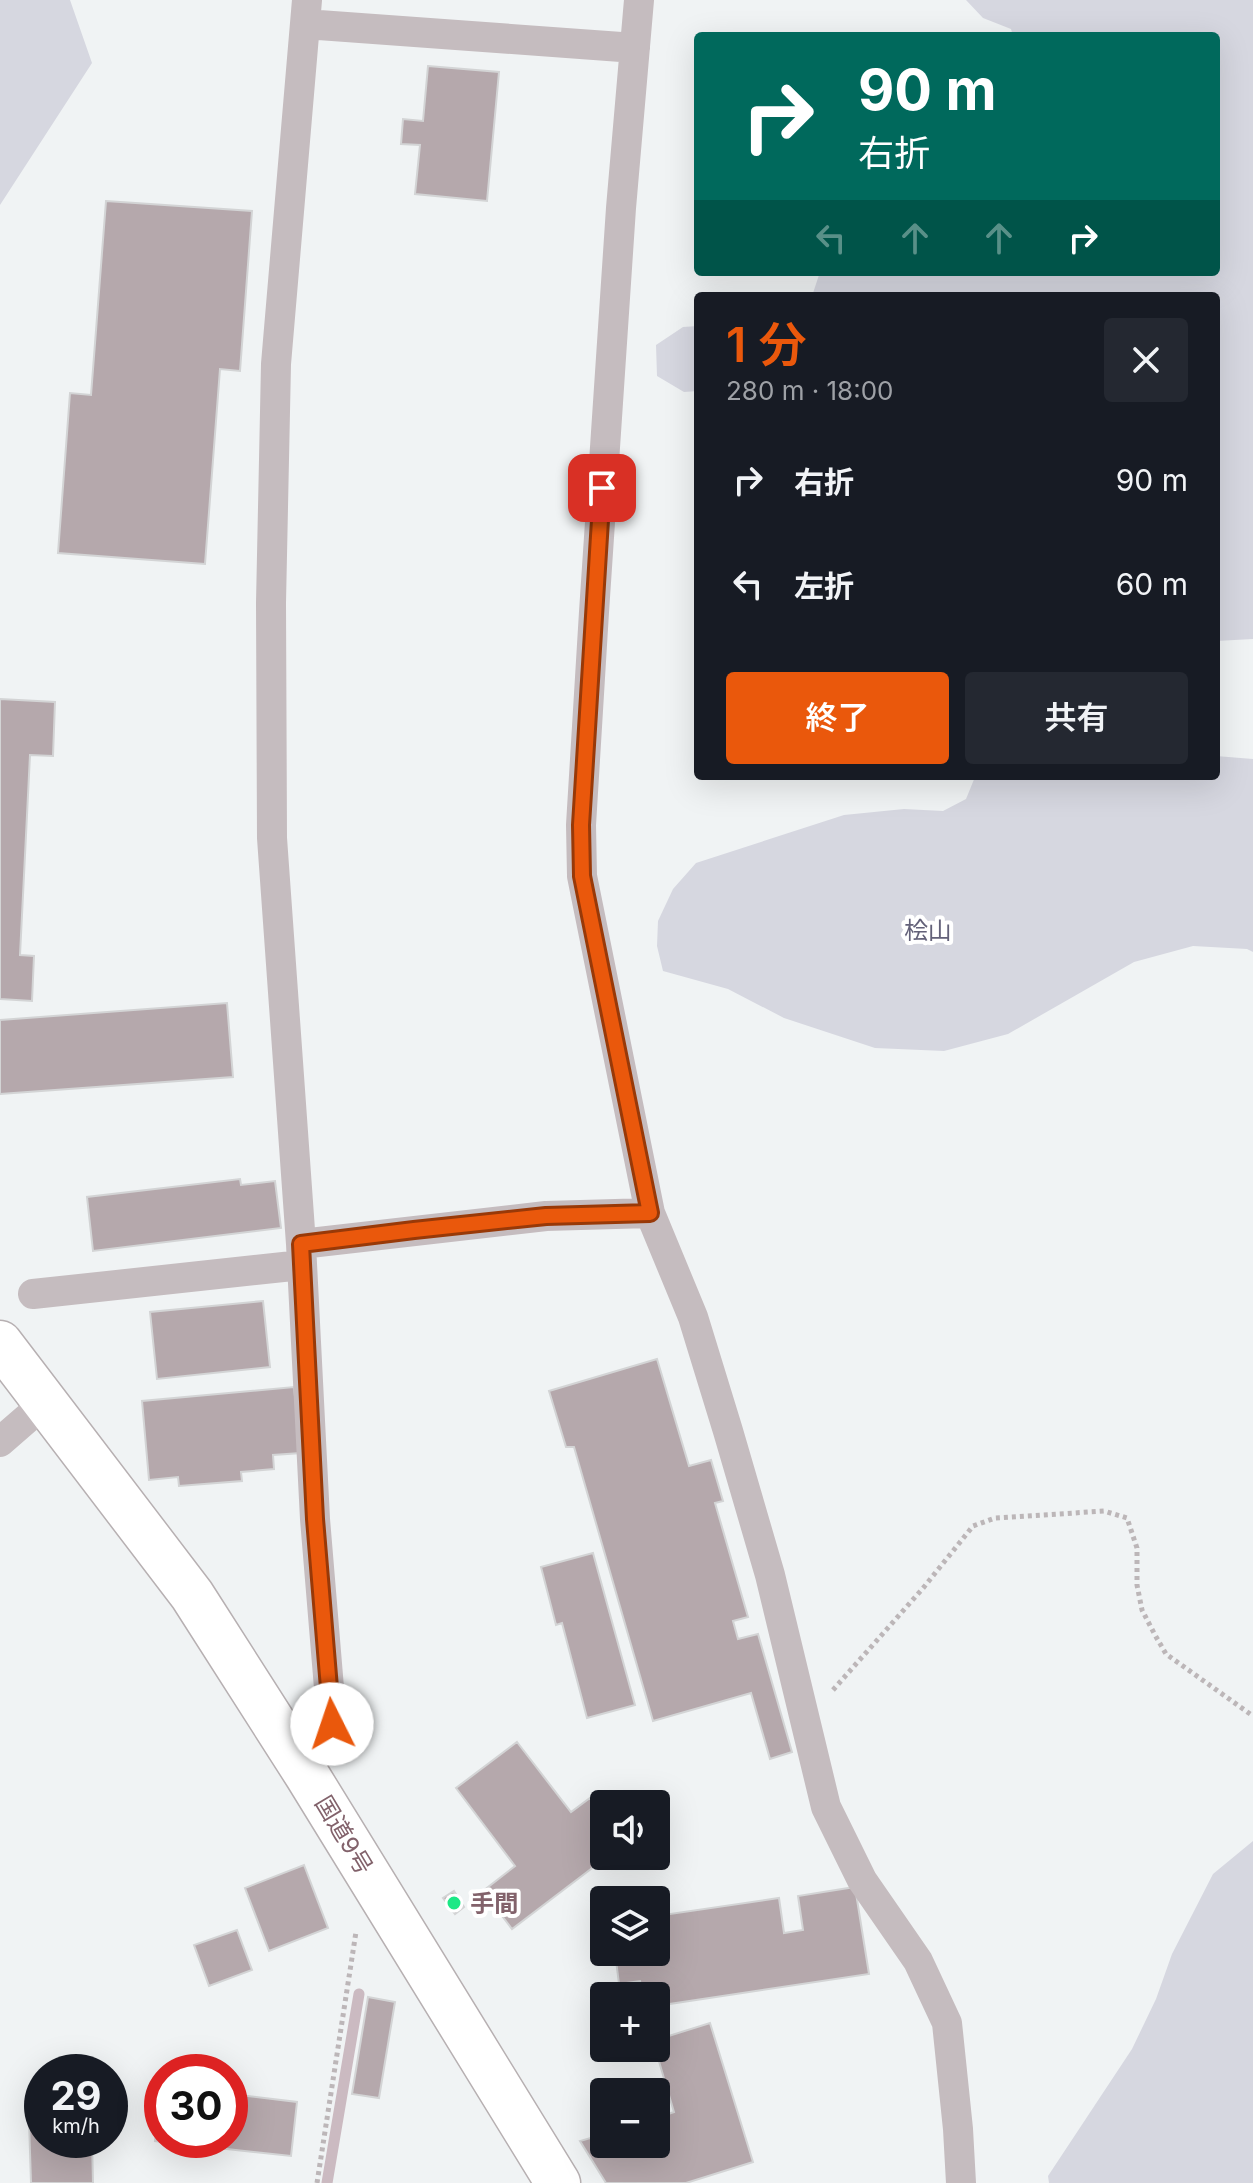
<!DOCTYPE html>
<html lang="ja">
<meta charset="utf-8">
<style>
:root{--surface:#171b24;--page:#242831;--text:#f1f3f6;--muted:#9ea1a6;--accent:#ea580c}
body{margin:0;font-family:Inter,"Noto Sans JP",sans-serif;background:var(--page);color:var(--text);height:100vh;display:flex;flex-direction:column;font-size:30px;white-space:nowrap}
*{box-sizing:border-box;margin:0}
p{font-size:26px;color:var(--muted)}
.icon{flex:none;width:44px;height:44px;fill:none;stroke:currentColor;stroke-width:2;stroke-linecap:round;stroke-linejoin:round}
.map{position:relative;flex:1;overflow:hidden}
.side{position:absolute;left:694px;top:292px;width:526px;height:488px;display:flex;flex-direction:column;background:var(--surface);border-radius:8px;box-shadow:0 8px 32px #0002}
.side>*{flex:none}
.top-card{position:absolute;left:694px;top:32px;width:526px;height:244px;border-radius:8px;box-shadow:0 8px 32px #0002;background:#00695c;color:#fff;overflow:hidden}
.tools{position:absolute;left:590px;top:1790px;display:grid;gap:16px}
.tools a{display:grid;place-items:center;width:80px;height:80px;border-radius:8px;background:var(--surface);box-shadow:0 8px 32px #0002;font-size:40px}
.speed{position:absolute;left:24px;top:2054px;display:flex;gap:16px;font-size:40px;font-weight:700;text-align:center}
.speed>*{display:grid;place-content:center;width:104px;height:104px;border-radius:50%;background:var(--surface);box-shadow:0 8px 32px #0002;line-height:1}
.speed small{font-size:20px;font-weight:400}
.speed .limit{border:12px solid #d22;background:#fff;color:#111}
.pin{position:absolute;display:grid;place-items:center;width:68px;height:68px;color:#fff;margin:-34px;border-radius:16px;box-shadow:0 4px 12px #0006}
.me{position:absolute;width:88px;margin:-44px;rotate:356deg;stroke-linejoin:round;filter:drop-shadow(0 0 6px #0008)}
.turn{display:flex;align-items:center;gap:28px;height:168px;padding:0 32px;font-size:36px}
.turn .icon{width:104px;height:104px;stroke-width:2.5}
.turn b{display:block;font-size:56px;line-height:68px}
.lanes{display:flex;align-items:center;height:76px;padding:0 32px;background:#0003;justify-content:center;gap:40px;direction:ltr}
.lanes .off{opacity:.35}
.round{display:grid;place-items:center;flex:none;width:84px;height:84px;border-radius:8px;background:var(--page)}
.summary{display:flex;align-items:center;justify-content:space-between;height:136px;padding:0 32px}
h1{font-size:48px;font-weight:600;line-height:60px;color:var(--accent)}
.cta{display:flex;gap:16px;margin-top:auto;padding:16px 32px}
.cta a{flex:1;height:92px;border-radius:8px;background:var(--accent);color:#fff;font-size:32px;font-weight:600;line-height:92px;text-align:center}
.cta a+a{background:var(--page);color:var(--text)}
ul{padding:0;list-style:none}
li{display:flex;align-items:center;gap:24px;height:104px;padding:0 32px}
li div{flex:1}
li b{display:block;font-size:30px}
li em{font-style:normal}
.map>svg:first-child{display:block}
.green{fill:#d6d7e0}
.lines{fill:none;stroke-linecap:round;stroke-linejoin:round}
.stream{stroke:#cbbac1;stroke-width:11}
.building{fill:#b5a8ac;stroke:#d3d4d5;stroke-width:2}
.trunk-casing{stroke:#b7b0b2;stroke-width:47}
.path{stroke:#bcb6b8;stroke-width:5;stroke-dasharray:4 4;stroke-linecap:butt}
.minor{stroke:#c5bcbf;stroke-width:30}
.trunk{stroke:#fff;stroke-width:44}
.route-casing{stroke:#983908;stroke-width:20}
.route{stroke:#ea580c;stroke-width:14}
.poi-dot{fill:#1ce886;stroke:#fff;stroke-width:3}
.labels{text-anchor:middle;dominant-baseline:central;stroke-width:8;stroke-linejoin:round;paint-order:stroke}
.park-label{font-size:24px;fill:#636179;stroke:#fff}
.street-label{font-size:24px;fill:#82626b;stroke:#fff}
.poi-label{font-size:24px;font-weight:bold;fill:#82626b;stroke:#fff;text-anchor:start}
</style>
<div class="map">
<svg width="1253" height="2183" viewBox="0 0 1253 2183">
<rect width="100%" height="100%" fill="#f0f3f4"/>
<path class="green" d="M0,0H70L92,63L0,205Z
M966,0H1253V639L1216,641V296H812L820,272H1216V36H1013L1011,29L983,18Z
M698,326V391L684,392L657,376L656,345L683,327Z
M1216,756L1253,759V952L1247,949L1193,946L1134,962L1008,1034L944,1051L875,1048L784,1018L728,989L663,971L657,946L658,921L673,889L696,863L844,815L904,809L943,811L966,799L975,777L977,776H1216Z
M1253,1841V2183H1049L1048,2176L1132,2049L1156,1999L1172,1954L1213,1874Z"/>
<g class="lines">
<path class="stream" d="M327,2183L359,1994"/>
</g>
<path class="building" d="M428,66L499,72L487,201L415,194L420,145L401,144L403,119L423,121Z
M106,201L252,211L240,371L220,369L205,564L58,553L70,393L91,395Z
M0,699L55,702L53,756L30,755L20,955L34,956L32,1001L0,999Z
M227,1003L233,1077L0,1094V1020Z
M240,1179L241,1185L275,1181L281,1228L93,1251L87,1197Z
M263,1301L270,1367L157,1379L150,1312Z
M657,1359L689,1466L711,1460L723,1501L715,1503L748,1617L733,1621L738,1639L758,1634L792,1752L770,1759L751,1693L653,1721L574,1447H566L549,1391Z
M294,1387L301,1453L273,1455L274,1469L241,1472L242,1481L179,1486L178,1477L149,1480L142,1401Z
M593,1553L635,1705L587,1718L562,1623L556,1625L541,1567Z
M517,1742L571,1812L590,1798L604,1816V1856H608L512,1929L483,1891L515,1866L456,1788Z
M304,1865L328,1928L269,1951L245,1888Z
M855,1887L869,1974L656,2006V1996H643L640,1981L619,1984L615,1952H656V1916L779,1898L784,1933L803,1930L798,1896Z
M454,1891L464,1907L455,1914L443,1898Z
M237,1930L252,1970L209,1986L194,1945Z
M368,1997L395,2002L379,2098L352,2094Z
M710,2023L753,2162L686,2183H606L580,2141L604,2134V2144H656V2118L674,2112L655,2048L656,2040Z
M162,2087V2140H230V2094L297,2102L291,2156L155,2141Z
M28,2089H42V2140H92L93,2183H31Z"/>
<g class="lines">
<defs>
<path id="trunk" d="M0,1343L192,1595L307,1775L558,2183"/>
</defs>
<use href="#trunk" class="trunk-casing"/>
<path class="path" d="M833,1690L924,1587L973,1526L995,1518L1074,1513L1104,1511L1127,1518L1137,1548V1585L1142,1610L1155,1635L1166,1654L1253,1716
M317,2183L356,1932"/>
<path class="minor" d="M307,0L276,364L271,603L272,838L301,1244L315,1519L332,1724L307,1775
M639,0L621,208L594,612L581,825L582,876L650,1213L693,1317L728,1431L770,1575L826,1807L862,1880L918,1961L947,2023L958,2129L961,2183
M305,24L635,48
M301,1244L546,1216L650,1213
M33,1294L302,1265
M0,1442L46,1402"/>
<use href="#trunk" class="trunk"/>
</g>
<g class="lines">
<defs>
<path id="route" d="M332,1724L315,1519L301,1244L414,1230L546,1216L650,1213L582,876L581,825L602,488"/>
</defs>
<use href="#route" class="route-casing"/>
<use href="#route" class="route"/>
</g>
<circle class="poi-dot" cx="454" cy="1903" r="8"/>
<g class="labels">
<g class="park-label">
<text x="928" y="930">桧山</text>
</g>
<g class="street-label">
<text transform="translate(344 1835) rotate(59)">国道9号</text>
</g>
<g class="poi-label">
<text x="470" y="1903">手間</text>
</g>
</g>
</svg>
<div class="tools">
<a><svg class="icon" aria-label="sound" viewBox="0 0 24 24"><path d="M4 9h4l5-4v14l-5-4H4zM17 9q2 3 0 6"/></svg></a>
<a><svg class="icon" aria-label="layers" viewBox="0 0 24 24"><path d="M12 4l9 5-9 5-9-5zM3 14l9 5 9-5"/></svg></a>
<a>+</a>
<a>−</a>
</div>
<div class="speed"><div>29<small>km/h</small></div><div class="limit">30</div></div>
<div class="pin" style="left:602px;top:488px;background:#d93025"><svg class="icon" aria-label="arrive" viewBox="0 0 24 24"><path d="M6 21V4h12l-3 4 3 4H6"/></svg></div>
<svg class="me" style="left:332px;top:1724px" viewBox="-20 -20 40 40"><circle r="19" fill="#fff"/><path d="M0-13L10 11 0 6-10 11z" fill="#ea580c"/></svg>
<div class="top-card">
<div class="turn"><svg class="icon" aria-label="right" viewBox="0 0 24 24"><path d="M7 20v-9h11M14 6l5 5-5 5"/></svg><div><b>90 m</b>右折</div></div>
<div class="lanes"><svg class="icon off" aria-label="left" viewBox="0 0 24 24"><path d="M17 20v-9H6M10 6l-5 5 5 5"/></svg><svg class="icon off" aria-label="ahead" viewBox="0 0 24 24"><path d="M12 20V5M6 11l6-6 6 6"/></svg><svg class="icon off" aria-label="ahead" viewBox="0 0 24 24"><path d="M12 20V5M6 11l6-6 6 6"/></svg><svg class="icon" aria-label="right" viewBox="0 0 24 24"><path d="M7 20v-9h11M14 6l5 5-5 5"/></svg></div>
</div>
<section class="side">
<div class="summary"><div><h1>1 分</h1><p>280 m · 18:00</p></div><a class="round"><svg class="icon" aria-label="close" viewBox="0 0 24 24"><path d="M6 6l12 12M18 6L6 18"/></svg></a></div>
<ul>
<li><svg class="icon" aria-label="right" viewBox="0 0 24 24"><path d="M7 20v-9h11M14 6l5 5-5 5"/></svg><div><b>右折</b></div><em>90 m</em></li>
<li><svg class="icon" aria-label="left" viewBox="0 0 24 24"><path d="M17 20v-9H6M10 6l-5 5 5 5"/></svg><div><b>左折</b></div><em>60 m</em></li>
</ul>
<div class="cta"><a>終了</a><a>共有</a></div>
</section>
</div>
